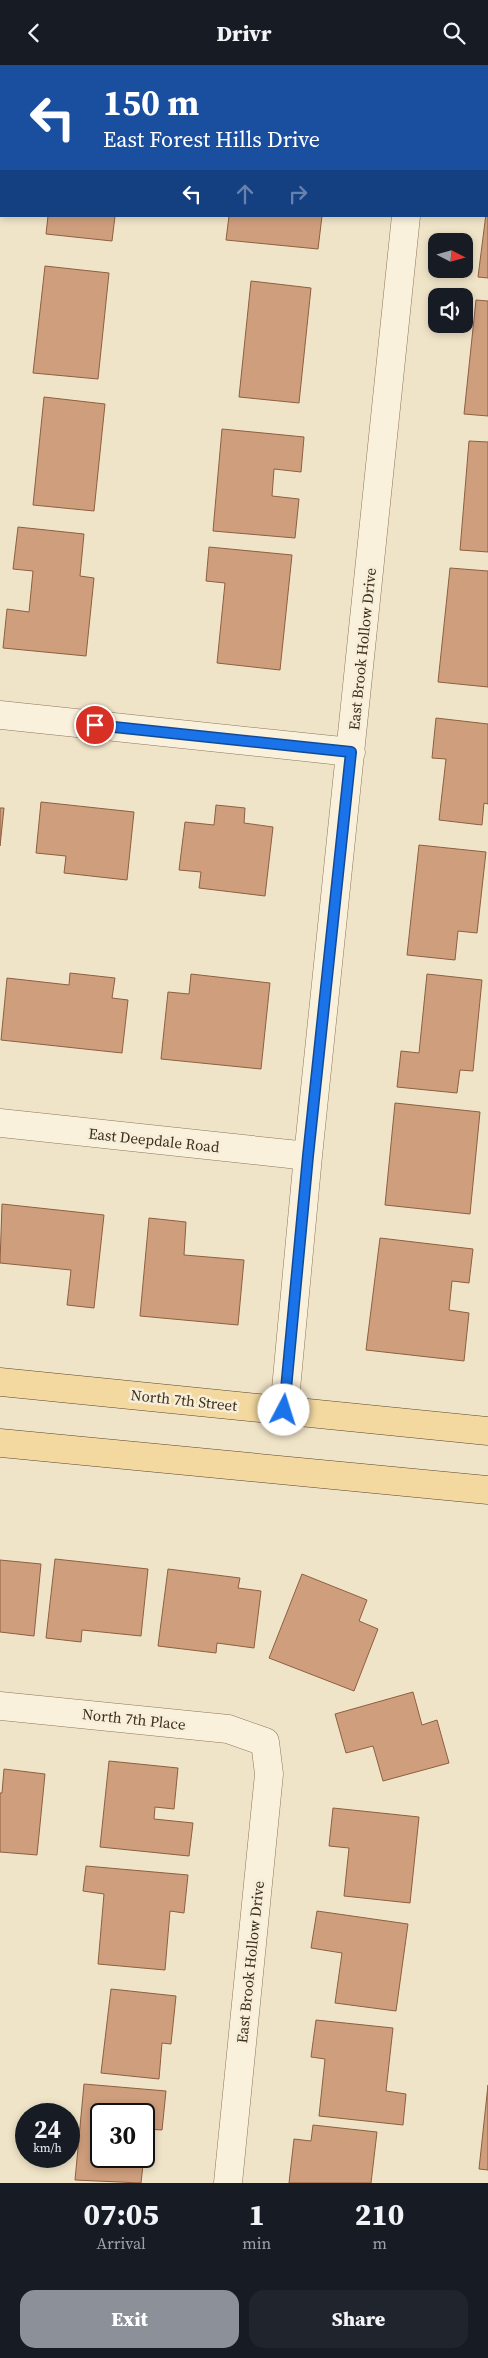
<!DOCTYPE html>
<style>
:root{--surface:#171b24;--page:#20242c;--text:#f1f3f6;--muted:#9ea1a6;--accent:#8c9099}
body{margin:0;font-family:"Source Serif 4",serif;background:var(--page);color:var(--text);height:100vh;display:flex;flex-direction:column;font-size:19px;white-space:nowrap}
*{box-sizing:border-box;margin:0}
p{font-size:16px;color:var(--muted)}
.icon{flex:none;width:28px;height:28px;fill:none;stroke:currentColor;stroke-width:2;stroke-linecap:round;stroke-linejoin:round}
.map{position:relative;height:2118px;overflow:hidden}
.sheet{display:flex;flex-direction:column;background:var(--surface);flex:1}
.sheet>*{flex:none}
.hud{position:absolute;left:0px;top:0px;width:489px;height:152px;box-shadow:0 2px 8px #0003;background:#1a4fa0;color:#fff;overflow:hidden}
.needle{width:32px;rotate:96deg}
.buttons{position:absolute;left:428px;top:168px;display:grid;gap:10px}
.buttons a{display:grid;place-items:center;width:45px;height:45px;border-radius:10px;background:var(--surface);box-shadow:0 2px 8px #0003;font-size:25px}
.speed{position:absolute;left:15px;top:2038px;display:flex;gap:10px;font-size:25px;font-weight:700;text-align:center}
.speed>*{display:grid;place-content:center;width:65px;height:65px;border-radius:50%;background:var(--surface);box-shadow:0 2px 8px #0003;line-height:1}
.speed small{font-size:12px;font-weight:400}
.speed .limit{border:2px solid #111;border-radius:8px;background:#fff;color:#111}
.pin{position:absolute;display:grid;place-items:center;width:42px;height:42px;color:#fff;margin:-21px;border:2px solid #fff;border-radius:50%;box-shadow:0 1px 5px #0007}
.me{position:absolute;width:55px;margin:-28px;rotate:5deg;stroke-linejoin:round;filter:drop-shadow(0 0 4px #0008)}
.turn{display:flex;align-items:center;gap:18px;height:105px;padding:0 20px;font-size:22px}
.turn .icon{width:65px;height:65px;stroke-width:2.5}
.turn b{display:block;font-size:35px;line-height:42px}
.lanes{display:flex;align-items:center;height:48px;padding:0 20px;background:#0003;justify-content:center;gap:25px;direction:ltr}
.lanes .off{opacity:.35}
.eta{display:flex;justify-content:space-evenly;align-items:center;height:85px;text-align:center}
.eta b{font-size:30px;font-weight:800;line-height:35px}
.primary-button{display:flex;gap:10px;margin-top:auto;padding:10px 20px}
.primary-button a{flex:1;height:58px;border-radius:15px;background:var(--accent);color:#fff;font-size:20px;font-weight:800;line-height:58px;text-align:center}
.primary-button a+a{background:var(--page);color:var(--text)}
header{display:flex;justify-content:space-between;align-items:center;height:65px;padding:0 20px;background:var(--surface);font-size:22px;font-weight:800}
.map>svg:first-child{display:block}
.building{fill:#cf9f7d;stroke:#8d5f41;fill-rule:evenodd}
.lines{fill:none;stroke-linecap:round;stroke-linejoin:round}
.minor-casing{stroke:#8d765c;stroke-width:29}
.major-casing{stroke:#5b4430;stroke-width:29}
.minor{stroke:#faf1dc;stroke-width:28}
.major{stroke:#f3d9a0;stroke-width:28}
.route-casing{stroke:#114b97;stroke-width:12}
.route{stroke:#1a73e8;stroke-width:9}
.labels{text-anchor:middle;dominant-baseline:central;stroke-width:5;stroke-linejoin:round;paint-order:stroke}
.street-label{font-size:15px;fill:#3d2e20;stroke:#f7eed8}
</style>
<header><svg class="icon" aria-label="back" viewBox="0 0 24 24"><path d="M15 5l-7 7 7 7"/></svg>Drivr<svg class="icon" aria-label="search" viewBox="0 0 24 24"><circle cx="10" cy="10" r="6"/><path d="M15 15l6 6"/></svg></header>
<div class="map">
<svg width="488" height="2118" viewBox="0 0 488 2118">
<rect width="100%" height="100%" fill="#f0e4c8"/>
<path class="building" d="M67,0H130L67,1Z
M254,0H315L254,1Z
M488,133V213L478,212Z
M48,151H115L112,176L46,169Z
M229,151H322L318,184L226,175Z
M45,201L109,208L98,314L33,308Z
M251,216L311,223L299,338L239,332Z
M476,235L488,236V351L464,349Z
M44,332L105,339L94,446L33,440Z
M222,364L304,372L301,407L274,404L272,431L299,434L295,473L213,466Z
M469,376L488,377V487L460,485Z
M18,462L84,469L80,511L94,513L86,591L3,583L7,544L29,547L33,506L13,504Z
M209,482L292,490L280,605L217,598L225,518L206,516Z
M450,503L488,506V622L438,617Z
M436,653L488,659V739L484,738L482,760L439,755L446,694L432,693Z
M41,737L134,747L127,815L64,808L66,791L36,788Z
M216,740L245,743L244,758L273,762L265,831L199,823L201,807L179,805L185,757L214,760Z
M0,743H4L0,781Z
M419,780L486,787L477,868L458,866L455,895L407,890Z
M70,908L115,913L112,933L128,935L122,988L1,975L7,913L69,920Z
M191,909L270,918L261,1004L161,994L168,927L189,929Z
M427,909L482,915L473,1006L460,1005L457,1028L397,1022L401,986L419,988Z
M395,1038L480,1047L470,1149L385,1140Z
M2,1139L104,1150L94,1243L67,1240L71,1205L0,1198Z
M149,1153L186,1157L184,1190L244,1195L238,1260L140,1251Z
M380,1173L473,1184L469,1218L452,1216L449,1245L469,1248L464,1296L366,1285Z
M55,1494L148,1504L141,1571L82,1565L81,1577L46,1573Z
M0,1495L41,1499L34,1571L0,1567Z
M168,1504L240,1513L238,1523L261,1526L254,1583L217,1578L216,1588L158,1581Z
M302,1509L367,1535L359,1556L378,1564L354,1626L269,1593Z
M413,1627L422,1660L437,1655L449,1698L383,1716L373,1681L346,1688L335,1649Z
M109,1696L178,1703L174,1744L155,1742L154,1754L193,1758L189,1791L100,1782Z
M4,1704L45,1709L37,1790L0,1787V1728H2Z
M333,1743L419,1752L410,1838L344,1831L349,1783L329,1781Z
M86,1801L188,1810L184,1848L170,1846L165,1905L98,1899L104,1829L83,1826Z
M317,1846L408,1859L396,1946L335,1938L342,1888L311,1883Z
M111,1924L176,1931L171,1979L162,1978L159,2014L101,2008Z
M316,1955L393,1963L386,2026L406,2029L403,2060L319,2051L325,1994L311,1992Z
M84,2019L166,2026L162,2065L147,2064L141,2118L75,2115ZM101,2049H144V2091H101Z
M488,2020V2105L479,2104Z
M313,2060L377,2067L371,2118H289L294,2074L311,2076Z"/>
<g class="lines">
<defs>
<path id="minor" d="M421,1V0
M0,650L351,687
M0,1058L308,1091
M284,1345L308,1091L406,151
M0,1641L228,1664L265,1677L269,1709L228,2118"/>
<path id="major" d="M0,1317L488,1366
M0,1378L488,1425"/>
</defs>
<use href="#minor" class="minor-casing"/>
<use href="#major" class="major-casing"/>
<use href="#minor" class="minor"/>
<use href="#major" class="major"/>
</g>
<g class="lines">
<defs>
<path id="route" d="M95,660L351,687L308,1091L284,1345"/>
</defs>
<use href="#route" class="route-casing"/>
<use href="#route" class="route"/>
</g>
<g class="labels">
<g class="street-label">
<text transform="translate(362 584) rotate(-84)">East Brook Hollow Drive</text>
<text transform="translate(154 1075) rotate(6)">East Deepdale Road</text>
<text transform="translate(184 1335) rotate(6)">North 7th Street</text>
<text transform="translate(134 1654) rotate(6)">North 7th Place</text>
<text transform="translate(250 1897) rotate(-84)">East Brook Hollow Drive</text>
</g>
</g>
</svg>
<div class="buttons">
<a><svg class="needle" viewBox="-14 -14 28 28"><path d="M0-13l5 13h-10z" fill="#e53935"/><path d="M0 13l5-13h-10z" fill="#9ea1a6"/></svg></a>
<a><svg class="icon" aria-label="sound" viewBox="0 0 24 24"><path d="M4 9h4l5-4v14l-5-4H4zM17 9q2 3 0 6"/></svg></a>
</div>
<div class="speed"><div>24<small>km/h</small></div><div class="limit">30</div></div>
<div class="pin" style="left:95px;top:660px;background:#d93025"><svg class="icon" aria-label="arrive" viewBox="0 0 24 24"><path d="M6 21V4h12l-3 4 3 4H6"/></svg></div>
<svg class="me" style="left:284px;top:1345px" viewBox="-20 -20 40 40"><circle r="19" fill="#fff"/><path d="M0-13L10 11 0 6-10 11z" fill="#1a73e8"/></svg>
<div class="hud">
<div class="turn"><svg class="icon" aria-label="left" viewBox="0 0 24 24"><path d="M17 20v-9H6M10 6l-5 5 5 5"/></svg><div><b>150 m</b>East Forest Hills Drive</div></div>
<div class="lanes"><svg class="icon" aria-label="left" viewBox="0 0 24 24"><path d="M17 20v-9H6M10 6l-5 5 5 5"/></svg><svg class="icon off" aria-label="ahead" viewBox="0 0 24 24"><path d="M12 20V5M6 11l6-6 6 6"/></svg><svg class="icon off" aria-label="right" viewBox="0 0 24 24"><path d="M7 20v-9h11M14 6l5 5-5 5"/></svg></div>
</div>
</div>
<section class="sheet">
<div class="eta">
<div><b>07:05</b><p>Arrival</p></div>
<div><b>1</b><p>min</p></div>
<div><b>210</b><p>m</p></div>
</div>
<div class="primary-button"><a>Exit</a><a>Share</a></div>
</section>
